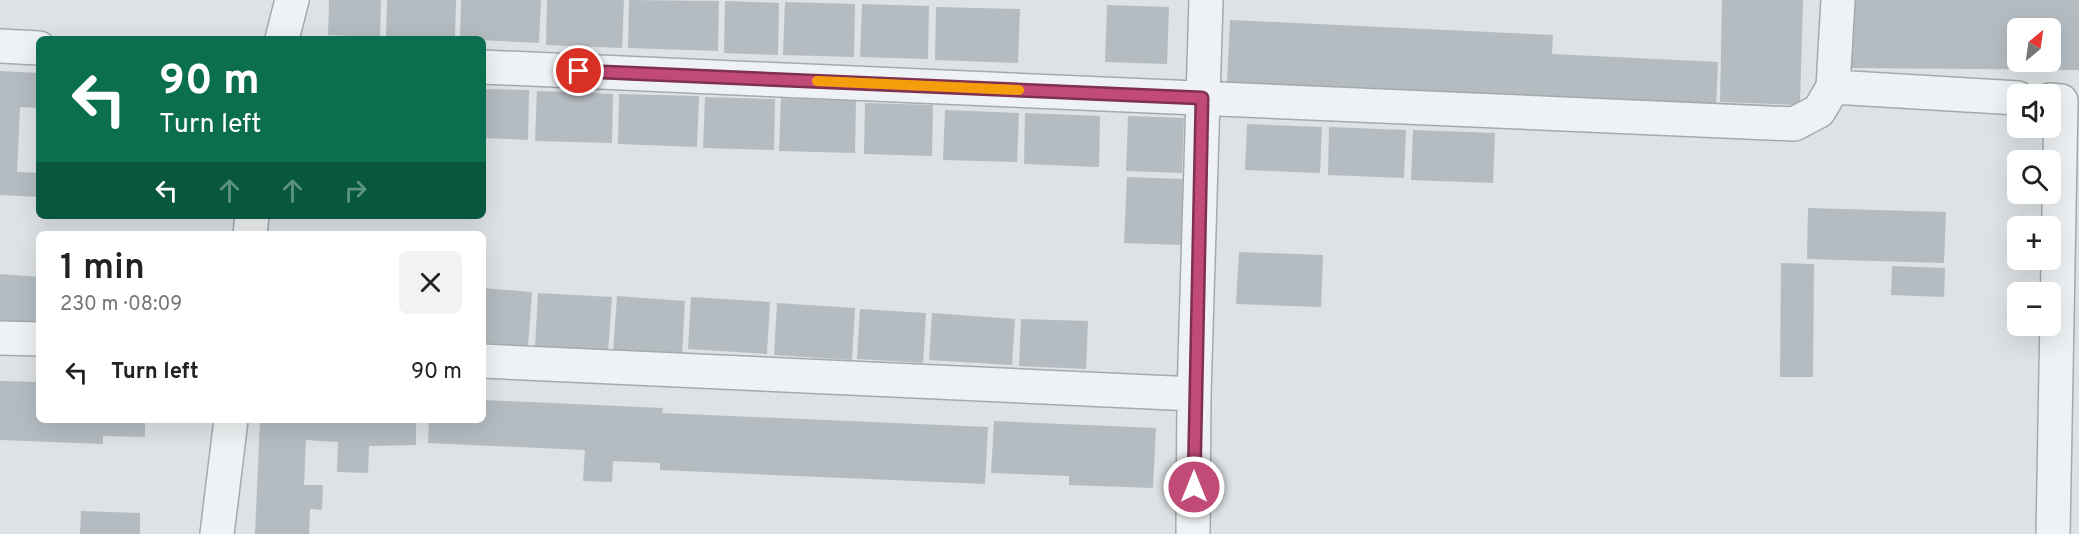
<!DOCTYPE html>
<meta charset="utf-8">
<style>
:root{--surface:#fff;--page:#f2f2f2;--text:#222;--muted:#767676}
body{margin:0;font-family:Overpass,sans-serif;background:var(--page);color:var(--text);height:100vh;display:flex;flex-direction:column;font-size:22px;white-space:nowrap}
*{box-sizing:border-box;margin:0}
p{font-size:20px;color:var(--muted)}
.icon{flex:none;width:33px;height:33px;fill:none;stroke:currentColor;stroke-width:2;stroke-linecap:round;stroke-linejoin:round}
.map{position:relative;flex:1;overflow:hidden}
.side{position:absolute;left:36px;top:231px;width:450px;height:192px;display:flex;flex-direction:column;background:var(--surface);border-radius:9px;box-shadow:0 6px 24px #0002}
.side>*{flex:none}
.top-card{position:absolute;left:36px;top:36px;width:450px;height:183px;border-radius:9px;box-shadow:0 6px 24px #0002;background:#0b6e4f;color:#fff;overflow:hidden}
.needle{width:39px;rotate:29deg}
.fabs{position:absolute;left:2007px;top:18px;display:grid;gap:12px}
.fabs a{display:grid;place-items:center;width:54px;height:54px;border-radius:9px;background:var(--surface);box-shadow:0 6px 24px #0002;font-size:30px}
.pin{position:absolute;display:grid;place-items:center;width:51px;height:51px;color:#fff;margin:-26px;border:3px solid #fff;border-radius:50%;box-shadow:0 2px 6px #0007}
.me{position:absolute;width:66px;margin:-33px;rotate:0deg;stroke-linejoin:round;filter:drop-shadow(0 0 4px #0008)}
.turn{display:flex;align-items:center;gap:21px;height:126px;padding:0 24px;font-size:27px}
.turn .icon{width:78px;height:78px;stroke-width:2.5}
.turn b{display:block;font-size:42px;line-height:51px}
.lanes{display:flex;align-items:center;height:57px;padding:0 24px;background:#0003;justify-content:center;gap:30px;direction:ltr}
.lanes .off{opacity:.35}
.round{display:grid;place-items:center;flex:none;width:63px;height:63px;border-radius:9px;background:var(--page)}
.headline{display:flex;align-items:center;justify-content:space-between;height:102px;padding:0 24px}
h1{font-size:36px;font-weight:600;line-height:45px}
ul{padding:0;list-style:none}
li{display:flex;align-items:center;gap:18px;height:78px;padding:0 24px}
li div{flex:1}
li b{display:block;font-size:22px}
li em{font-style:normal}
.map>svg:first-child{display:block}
.building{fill:#b4bcc2;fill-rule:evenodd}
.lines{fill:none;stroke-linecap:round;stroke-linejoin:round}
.minor-casing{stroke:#a3aaae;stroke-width:36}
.minor{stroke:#eff2f4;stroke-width:33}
.route-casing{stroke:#7e304d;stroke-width:15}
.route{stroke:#c24a77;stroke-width:10}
.slow{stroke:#f59e0b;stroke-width:10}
</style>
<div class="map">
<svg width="2079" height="534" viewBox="0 0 2079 534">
<rect width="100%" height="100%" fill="#dde2e5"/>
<path class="building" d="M329,0H381L380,37L328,35Z
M387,0H456L455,39L386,38Z
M461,0H541L539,43L460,39Z
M547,0H624L622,48L546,45Z
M629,0L719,1L718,51L628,48Z
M1722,0H1803L1800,105L1720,102Z
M1851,0H2079V70L1851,68ZM2018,28H2050V62H2018Z
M725,1L779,3L778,55L724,53Z
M785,2L855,4L854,57L783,55Z
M862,4L929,6L928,59L860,57Z
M1107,5L1169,7L1167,64L1105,62Z
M936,7L1020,9L1018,63L935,60Z
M1230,20L1553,35L1552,54L1718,62L1716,108L1227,83Z
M0,71L39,73V108L20,107L17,172L39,173V197L0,195Z
M483,89L529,90L528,140L483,138Z
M537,91L613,94L612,143L535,141Z
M619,94L699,96L697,147L618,144Z
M705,97L775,99L774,150L703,148Z
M781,98L856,101L855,153L779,151Z
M865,103L933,105L932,156L864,154Z
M945,110L1019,113L1017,162L943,160Z
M1025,113L1100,116L1099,167L1024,164Z
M1128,116L1184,118L1182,173L1126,171Z
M1247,124L1322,127L1320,173L1245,170Z
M1329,127L1406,130L1404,178L1328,175Z
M1413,130L1495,133L1493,183L1411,180Z
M1127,177L1184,179L1181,245L1124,243Z
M1808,208L1946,212L1944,263L1807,259Z
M1239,252L1323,255L1321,307L1236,304Z
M1781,263L1814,264L1813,377H1780Z
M1892,266L1945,268L1944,297L1891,295Z
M0,274L39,277L37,334L0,331Z
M483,288L532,292L528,346L483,343Z
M538,293L612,297L608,352L535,347Z
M617,296L685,301L682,356L613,352Z
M691,297L770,302L767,354L688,349Z
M777,303L855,308L852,360L774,355Z
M860,309L926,313L923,363L857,359Z
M932,313L1015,319L1012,365L929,360Z
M1021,319L1088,321L1086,369L1019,366Z
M0,381L39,382V420H145V437L103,436V444L0,440Z
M483,400L663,408L662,413L988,427L985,484L660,470V463L613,461L612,482L583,481L585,450L428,443L429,420H483Z
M260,420L416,422V445L369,446L368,473L337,472L338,442L306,440L304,485H323L322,510L310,509L309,534H255Z
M994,421L1156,428L1153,488L1069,485V476L991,473Z
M81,511L140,513V534H80Z"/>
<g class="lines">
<defs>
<path id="minor" d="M282,39L292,0
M0,46L39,48
M483,67L1794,124L1819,111L1833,87L1838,0
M1833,87L2018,98
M2050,100L2061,101L2053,534
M250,234L252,216
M0,338L39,339
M483,361L1194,394
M217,534L231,420
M1193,534L1194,394L1206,0"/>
</defs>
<use href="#minor" class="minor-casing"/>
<use href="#minor" class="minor"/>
</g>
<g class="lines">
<defs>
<path id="route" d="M579,71L1202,98L1194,487"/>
</defs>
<use href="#route" class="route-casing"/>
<use href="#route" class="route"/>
<path class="slow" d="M817,81L1019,90"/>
</g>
</svg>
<div class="fabs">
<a><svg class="needle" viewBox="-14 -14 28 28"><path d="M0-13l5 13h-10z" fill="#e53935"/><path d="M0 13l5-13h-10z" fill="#767676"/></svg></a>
<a><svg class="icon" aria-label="sound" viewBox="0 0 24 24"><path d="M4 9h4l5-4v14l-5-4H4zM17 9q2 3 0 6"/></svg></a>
<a><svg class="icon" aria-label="search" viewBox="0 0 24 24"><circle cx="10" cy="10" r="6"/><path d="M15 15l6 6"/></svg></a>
<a>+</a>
<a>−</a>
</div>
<div class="pin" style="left:579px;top:71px;background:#d93025"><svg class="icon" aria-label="arrive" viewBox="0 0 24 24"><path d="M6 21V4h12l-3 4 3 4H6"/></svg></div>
<svg class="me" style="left:1194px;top:487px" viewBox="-20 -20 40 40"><circle r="17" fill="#c24a77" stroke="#fff" stroke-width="3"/><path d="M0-11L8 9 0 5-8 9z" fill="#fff"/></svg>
<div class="top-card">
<div class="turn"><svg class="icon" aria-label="left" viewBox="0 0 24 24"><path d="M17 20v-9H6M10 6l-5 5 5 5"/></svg><div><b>90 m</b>Turn left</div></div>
<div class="lanes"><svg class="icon" aria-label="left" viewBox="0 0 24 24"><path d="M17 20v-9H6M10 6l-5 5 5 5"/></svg><svg class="icon off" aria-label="ahead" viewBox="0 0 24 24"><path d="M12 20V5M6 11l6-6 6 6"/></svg><svg class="icon off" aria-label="ahead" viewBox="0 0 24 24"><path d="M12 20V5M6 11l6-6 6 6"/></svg><svg class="icon off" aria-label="right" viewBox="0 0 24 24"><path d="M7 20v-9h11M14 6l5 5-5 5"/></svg></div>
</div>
<section class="side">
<div class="headline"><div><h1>1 min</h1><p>230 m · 08:09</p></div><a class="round"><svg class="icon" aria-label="close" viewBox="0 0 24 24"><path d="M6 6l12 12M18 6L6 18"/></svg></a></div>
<ul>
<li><svg class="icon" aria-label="left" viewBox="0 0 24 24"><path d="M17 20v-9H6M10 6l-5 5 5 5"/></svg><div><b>Turn left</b></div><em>90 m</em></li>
</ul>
</section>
</div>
